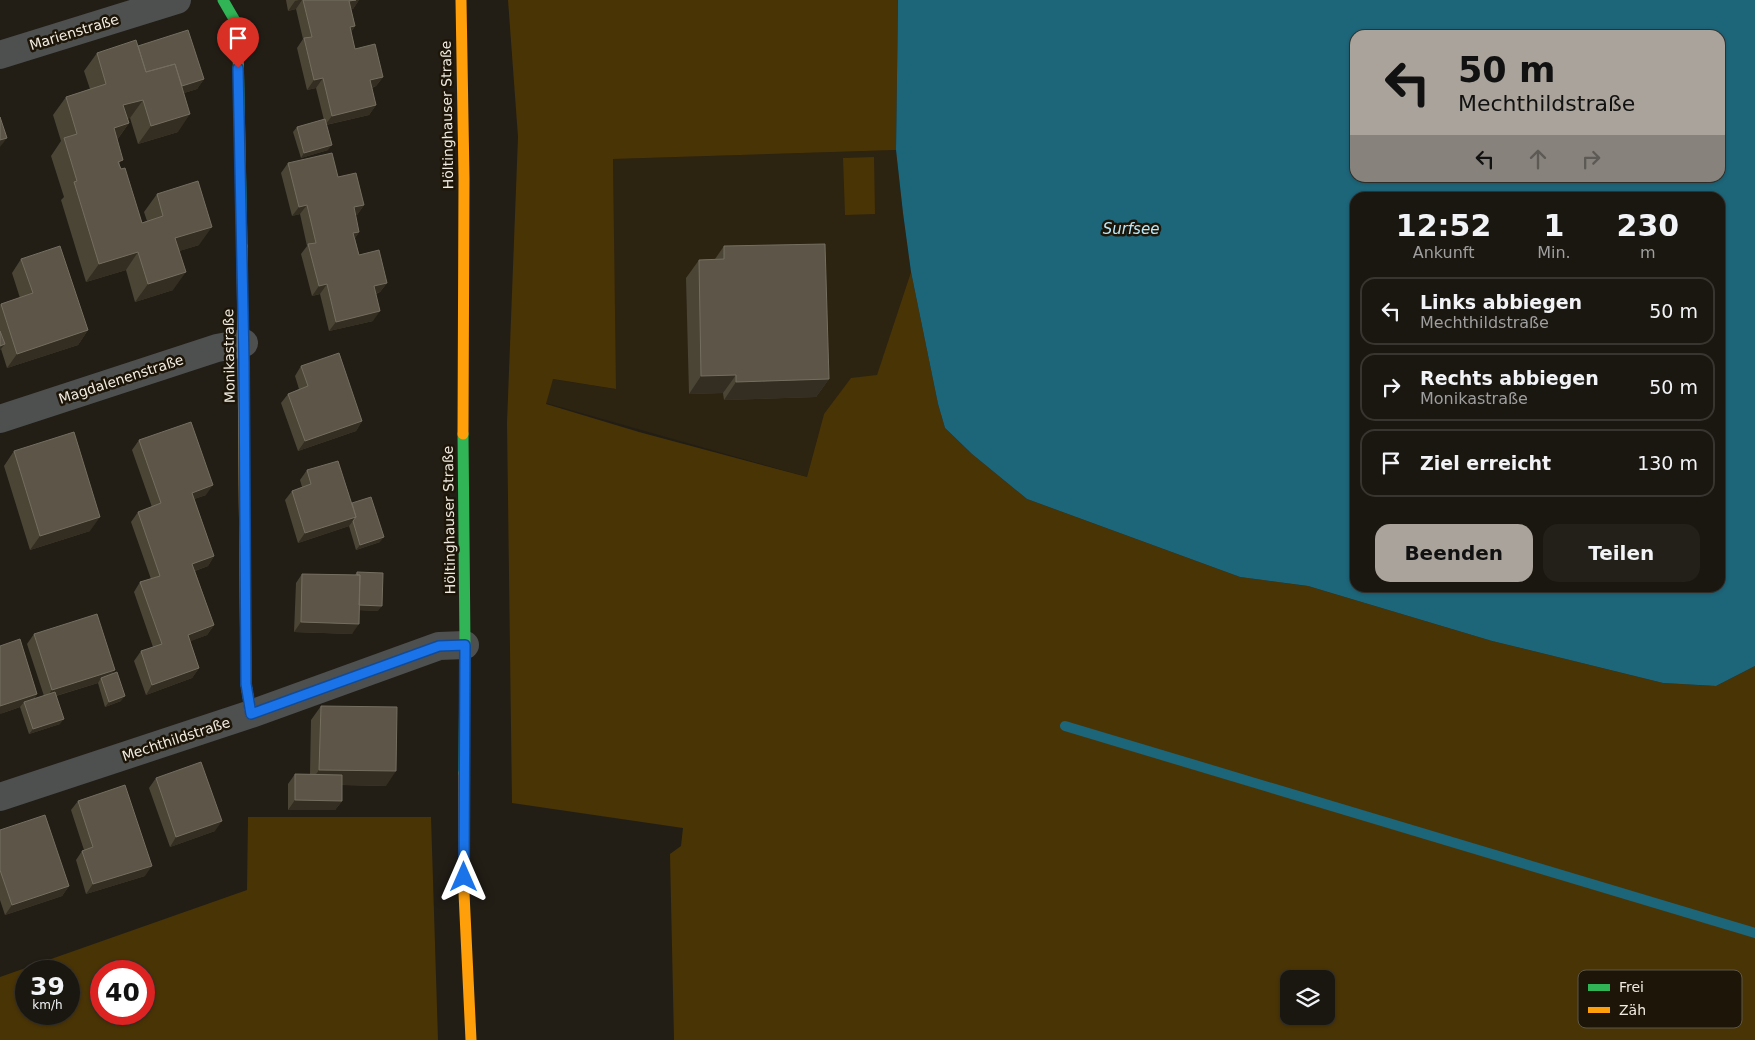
<!DOCTYPE html>
<html lang="de">
<meta charset="utf-8">
<style>
:root{--surface:#1a1610;--page:#231f19;--text:#f1f3f6;--muted:#9f9f9f;--line:#383530;--accent:#a9a39b}
body{margin:0;font-family:"DejaVu Sans",sans-serif;background:var(--page);color:var(--text);height:100vh;display:flex;flex-direction:column;font-size:19px;white-space:nowrap}
*{box-sizing:border-box;margin:0}
p{font-size:16px;color:var(--muted)}
.icon{flex:none;width:28px;height:28px;fill:none;stroke:currentColor;stroke-width:2;stroke-linecap:round;stroke-linejoin:round}
.map{position:relative;flex:1;overflow:hidden}
.details{position:absolute;left:1350px;top:192px;width:375px;height:400px;display:flex;flex-direction:column;background:var(--surface);border-radius:15px;box-shadow:0 1px 4px #0004,0 0 0 1px var(--line)}
.details>*{flex:none}
.banner{position:absolute;left:1350px;top:30px;width:375px;height:152px;border-radius:15px;box-shadow:0 1px 4px #0004,0 0 0 1px var(--line);background:#a9a39b;color:#111;overflow:hidden}
.fabs{position:absolute;left:1280px;top:970px;display:grid;gap:10px}
.fabs a{display:grid;place-items:center;width:55px;height:55px;border-radius:10px;background:var(--surface);box-shadow:0 1px 4px #0004,0 0 0 1px var(--line);font-size:25px}
.speed{position:absolute;left:15px;top:960px;display:flex;gap:10px;font-size:25px;font-weight:700;text-align:center}
.speed>*{display:grid;place-content:center;width:65px;height:65px;border-radius:50%;background:var(--surface);box-shadow:0 1px 4px #0004,0 0 0 1px var(--line);line-height:1}
.speed small{font-size:12px;font-weight:400}
.speed .limit{border:8px solid #d22;background:#fff;color:#111}
.pin{position:absolute;display:grid;place-items:center;width:42px;height:42px;color:#fff;margin:-51px -21px;border-radius:50% 50% 50% 0;rotate:-45deg;box-shadow:0 0 5px #0007}
.pin .icon{rotate:45deg}
.me{position:absolute;width:55px;margin:-28px;rotate:0deg;stroke-linejoin:round;filter:drop-shadow(0 0 4px #0008)}
.turn{display:flex;align-items:center;gap:18px;height:105px;padding:0 25px;font-size:22px}
.turn .icon{width:65px;height:65px;stroke-width:2.5}
.turn b{display:block;font-size:35px;line-height:42px}
.lanes{display:flex;align-items:center;height:48px;padding:0 25px;background:#0003;justify-content:center;gap:25px;direction:ltr}
.lanes .off{opacity:.35}
.eta{display:flex;justify-content:space-evenly;align-items:center;height:85px;text-align:center}
.eta b{font-size:30px;font-weight:800;line-height:35px}
.action{display:flex;gap:10px;margin-top:auto;padding:10px 25px}
.action a{flex:1;height:58px;border-radius:15px;background:var(--accent);color:#111;font-size:20px;font-weight:800;line-height:58px;text-align:center}
.action a+a{background:var(--page);color:var(--text)}
ul{padding:0;list-style:none}
li{display:flex;align-items:center;gap:15px;height:68px;margin:0 10px 8px;padding:0 15px;border:2px solid var(--line);border-radius:15px}
li div{flex:1}
li b{display:block;font-size:19px}
li em{font-style:normal}
.map>svg:first-child{display:block}
.built{fill:#2d2311}
.green{fill:#493406;fill-rule:evenodd}
.water{fill:#1d6579;fill-rule:evenodd}
.lines{fill:none;stroke-linecap:round;stroke-linejoin:round}
.stream{stroke:#1d6579;stroke-width:10}
.street{stroke:#4e5050;stroke-width:28}
.fast{stroke:#30b455;stroke-width:11}
.slow{stroke:#ff9f0a;stroke-width:11}
.wall{fill:#4b4536}
.shaded-wall{fill:#332e21}
.building{fill:#5d5648;stroke:#746e60}
.route-casing{stroke:#114b97;stroke-width:12}
.route{stroke:#1a73e8;stroke-width:9}
.labels{text-anchor:middle;dominant-baseline:central;stroke-width:5;stroke-linejoin:round;paint-order:stroke}
.street-label{font-size:14px;fill:#f1ebe2;stroke:#1d1608}
.water-label{font-size:15px;font-style:italic;fill:#bae8f9;stroke:#1d1608}
.key{fill:#1d1608;stroke:#5d5649;stroke-width:1}
.key-label{font-size:14px;fill:#f1ebe2}
</style>
<div class="map">
<svg width="1755" height="1040" viewBox="0 0 1755 1040">
<rect width="100%" height="100%" fill="#221e16"/>
<path class="built" d="M896,150L903,213L911,272L877,376L824,414L807,477L546,403L552,379L615,389L613,159Z"/>
<path class="green" d="M508,0H898L896,150L613,159L616,389L553,379L546,404L639,432L807,477L824,414L851,378L877,375L911,272L938,404L945,428L972,454L1027,499L1240,577L1308,586L1492,641L1663,683L1716,686L1755,666V1040H674L670,854L681,846L683,828L512,803L507,423L518,137ZM1289,979H1326V1016H1289Z
M874,157L875,214L845,215L843,158Z
M248,817H431L438,1040H0V977L247,890ZM26,971H69V1014H26ZM144,971V1014H101V971Z"/>
<path class="water" d="M898,0H1755V666L1716,686L1663,683L1492,641L1308,586L1240,577L1027,499L972,454L945,428L938,404L911,272L903,213L896,150ZM1355,35H1720V178H1355ZM1355,198H1720V588H1355Z"/>
<g class="lines">
<path class="stream" d="M1065,726L1755,933"/>
<path class="street" d="M0,55L177,0
M0,419L217,348L244,343
M0,797L251,714L439,646L465,645"/>
<path class="fast" d="M223,0L234,19L238,48L242,246
M463,434L465,645L464,773"/>
<path class="slow" d="M461,0L464,178L463,434
M242,246L246,684L251,714
M464,773V893L471,1040"/>
</g>
<path class="wall" d="M286,0H359L353,9H351L355,26L351,32L355,49L383,77L376,86L372,88L376,105L369,115L326,125L328,150L301,158L293,132L297,127L324,120L316,88L307,90L297,48L303,39L296,9L288,11Z
M138,46L204,79L197,89L184,93L178,132L138,144L130,118L127,119L129,123L117,140L120,166L142,223L147,221L144,212L157,194L199,245L179,251L173,290L135,302L126,270L86,282L61,200L64,197L51,156L61,141L53,115L66,97L90,89L84,71L97,53Z
M288,163L338,177L364,205L357,215H355L359,232L355,238L359,255L387,283L380,292L376,294L373,321L329,331L320,294L312,296L301,254L307,246L300,214L292,216L281,173Z
M724,246L829,379L816,397L724,400L723,393L689,394L686,278L699,260L715,259Z
M21,259L88,330L78,345L7,368L1,349L0,350V305L1,304L20,298L12,273Z
M301,366L362,421L356,431L298,451L281,403L288,394L299,389L295,376Z
M139,440L206,495L194,499L214,556L208,566L195,571L214,625L207,635L190,641L199,668L192,678L146,695L134,661L141,651L153,647L134,592L140,582L151,579L131,522L138,512L152,507L132,450Z
M14,451L90,531L30,550L4,466Z
M307,470L352,503L380,542L356,550L349,526L298,543L285,500L292,491L302,487L300,480Z
M357,572L378,611L359,610L352,634L294,632L296,583L302,574L355,575Z
M34,634L112,674L121,701L105,707L98,683L56,696L60,724L29,734L20,707L0,714L37,694L34,699L44,696L27,644Z
M321,706L386,786L342,785V801L335,810H288V784L295,774H310L311,720Z
M156,778L215,831L170,847L149,788Z
M78,801L145,876L86,894L76,860L82,851L84,850L71,810Z
M0,830L69,886L62,896L5,915L0,900Z"/>
<path class="shaded-wall" d="M299,0H302L296,9L288,11L295,1Z
M356,0H359L353,9L342,11L349,1Z
M355,26L348,36L350,27Z
M383,77L376,86L363,90L370,80Z
M323,78L316,88L307,90L314,80Z
M204,79L197,89L168,98L174,88Z
M143,100L130,118L110,123L123,105Z
M376,105L369,115L325,125L332,116Z
M190,114L178,132L138,144L151,126Z
M129,123L116,141L114,128Z
M7,138L0,147V140Z
M332,145L328,150L301,158L304,153Z
M307,205L300,214L292,216L299,207Z
M364,205L357,215L347,217L354,207Z
M212,227L199,245L163,256L175,238Z
M359,232L353,241V233Z
M138,252L126,270L86,282L99,264Z
M186,272L173,290L135,302L148,284Z
M387,283L380,292L367,296L374,286Z
M327,284L320,294L312,296L319,286Z
M380,311L373,321L329,331L336,322Z
M88,330L78,345L7,368L17,354Z
M5,344L1,349L0,350V346Z
M736,375L723,393L689,394L701,376Z
M829,379L816,397L724,400L736,382Z
M362,421L356,431L298,451L305,441Z
M213,485L206,495L185,502L192,493Z
M100,517L90,531L30,550L40,536Z
M356,517L349,526L298,543L305,533Z
M384,537L380,542L356,550L360,545Z
M214,556L208,566L186,574L192,564Z
M356,605L382,606L378,611L353,610Z
M301,622L359,624L352,634L294,632Z
M214,625L207,635L181,645L188,635Z
M199,668L192,678L146,695L152,685Z
M115,670L108,679L101,678L98,683L45,699L52,690Z
M37,694L30,704L24,702L20,707L0,714V706Z
M125,696L121,701L105,707L109,702Z
M64,719L60,724L29,734L33,729Z
M319,770L396,771L386,786L309,784Z
M295,800L342,801L335,810H288Z
M222,821L215,831L170,847L176,837Z
M152,866L145,876L86,894L93,884Z
M69,886L62,896L5,915L12,905Z"/>
<path class="building" d="M303,0H356L349,1L355,26L350,27L355,49L375,44L383,77L370,80L376,105L332,116L323,78L314,80L304,38L312,37Z
M188,30L204,79L182,86L175,64L146,72L138,46Z
M136,40L146,72L175,64L190,114L151,126L143,100L123,105L129,123L114,128L123,160L118,162L121,169L125,168L142,223L163,216L157,194L198,181L212,227L175,238L186,272L148,284L138,252L99,264L74,182L77,181L64,138L77,134L66,97L106,84L97,53Z
M0,117L7,138L0,140Z
M325,119L332,145L304,153L297,127Z
M332,153L338,177L356,173L364,205L354,207L359,232L353,233L359,255L379,250L387,283L374,286L380,311L336,322L327,284L319,286L308,244L316,243L307,205L299,207L288,163Z
M825,244L829,379L736,382V375L701,376L699,260L724,259V246Z
M60,246L88,330L17,354L1,304L33,293L21,259Z
M0,331L5,344L0,346Z
M339,353L362,421L305,441L288,394L308,386L301,366Z
M191,422L213,485L192,493L214,556L192,564L214,625L188,635L199,668L152,685L141,651L162,644L140,582L160,576L138,512L161,503L139,440Z
M74,432L100,517L40,536L14,451Z
M338,461L356,517L305,533L292,491L311,484L307,470Z
M371,497L384,537L360,545L353,521L356,517L352,503Z
M357,572L383,573L382,606L359,605L360,575H357Z
M302,574L360,575L359,624L301,622Z
M97,614L115,670L52,690L34,634Z
M20,639L37,694L0,706V646Z
M117,672L125,696L109,702L101,678Z
M55,692L64,719L33,729L24,702Z
M321,706L397,707L396,771L319,770Z
M201,762L222,821L176,837L156,778Z
M295,774L342,775V801L295,800Z
M125,785L152,866L93,884L82,851L93,847L78,801Z
M45,815L69,886L12,905L0,870V830Z"/>
<g class="lines">
<defs>
<path id="route" d="M238,68L244,362L246,684L251,714L439,646L465,645L464,877"/>
</defs>
<use href="#route" class="route-casing"/>
<use href="#route" class="route"/>
</g>
<g class="labels">
<g class="street-label">
<text transform="translate(74 32) rotate(-17)">Marienstraße</text>
<text transform="translate(447 115) rotate(-91)">Höltinghauser Straße</text>
<text transform="translate(229 356) rotate(-91)">Monikastraße</text>
<text transform="translate(121 379) rotate(-18)">Magdalenenstraße</text>
<text transform="translate(449 520) rotate(-91)">Höltinghauser Straße</text>
<text transform="translate(176 739) rotate(-18)">Mechthildstraße</text>
</g>
<g class="water-label">
<text x="1131" y="229">Surfsee</text>
</g>
</g>
<rect x="1578" y="970" width="164" height="58" rx="8" class="key"/>
<rect x="1588" y="984" width="22" height="7" fill="#30b455"/>
<rect x="1588" y="1007" width="22" height="6" fill="#ff9f0a"/>
<g class="key-label">
<text x="1619" y="992">Frei</text>
<text x="1619" y="1015">Zäh</text>
</g>
</svg>
<div class="fabs">
<a><svg class="icon" aria-label="layers" viewBox="0 0 24 24"><path d="M12 4l9 5-9 5-9-5zM3 14l9 5 9-5"/></svg></a>
</div>
<div class="speed"><div>39<small>km/h</small></div><div class="limit">40</div></div>
<div class="pin" style="left:238px;top:68px;background:#d93025"><svg class="icon" aria-label="arrive" viewBox="0 0 24 24"><path d="M6 21V4h12l-3 4 3 4H6"/></svg></div>
<svg class="me" style="left:464px;top:877px" viewBox="-20 -20 40 40"><path d="M0-17L14 15 0 8-14 15z" fill="#1a73e8" stroke="#fff" stroke-width="4"/></svg>
<div class="banner">
<div class="turn"><svg class="icon" aria-label="left" viewBox="0 0 24 24"><path d="M17 20v-9H6M10 6l-5 5 5 5"/></svg><div><b>50 m</b>Mechthildstraße</div></div>
<div class="lanes"><svg class="icon" aria-label="left" viewBox="0 0 24 24"><path d="M17 20v-9H6M10 6l-5 5 5 5"/></svg><svg class="icon off" aria-label="ahead" viewBox="0 0 24 24"><path d="M12 20V5M6 11l6-6 6 6"/></svg><svg class="icon off" aria-label="right" viewBox="0 0 24 24"><path d="M7 20v-9h11M14 6l5 5-5 5"/></svg></div>
</div>
<section class="details">
<div class="eta">
<div><b>12:52</b><p>Ankunft</p></div>
<div><b>1</b><p>Min.</p></div>
<div><b>230</b><p>m</p></div>
</div>
<ul>
<li><svg class="icon" aria-label="left" viewBox="0 0 24 24"><path d="M17 20v-9H6M10 6l-5 5 5 5"/></svg><div><b>Links abbiegen</b><p>Mechthildstraße</p></div><em>50 m</em></li>
<li><svg class="icon" aria-label="right" viewBox="0 0 24 24"><path d="M7 20v-9h11M14 6l5 5-5 5"/></svg><div><b>Rechts abbiegen</b><p>Monikastraße</p></div><em>50 m</em></li>
<li><svg class="icon" aria-label="arrive" viewBox="0 0 24 24"><path d="M6 21V4h12l-3 4 3 4H6"/></svg><div><b>Ziel erreicht</b></div><em>130 m</em></li>
</ul>
<div class="action"><a>Beenden</a><a>Teilen</a></div>
</section>
</div>
